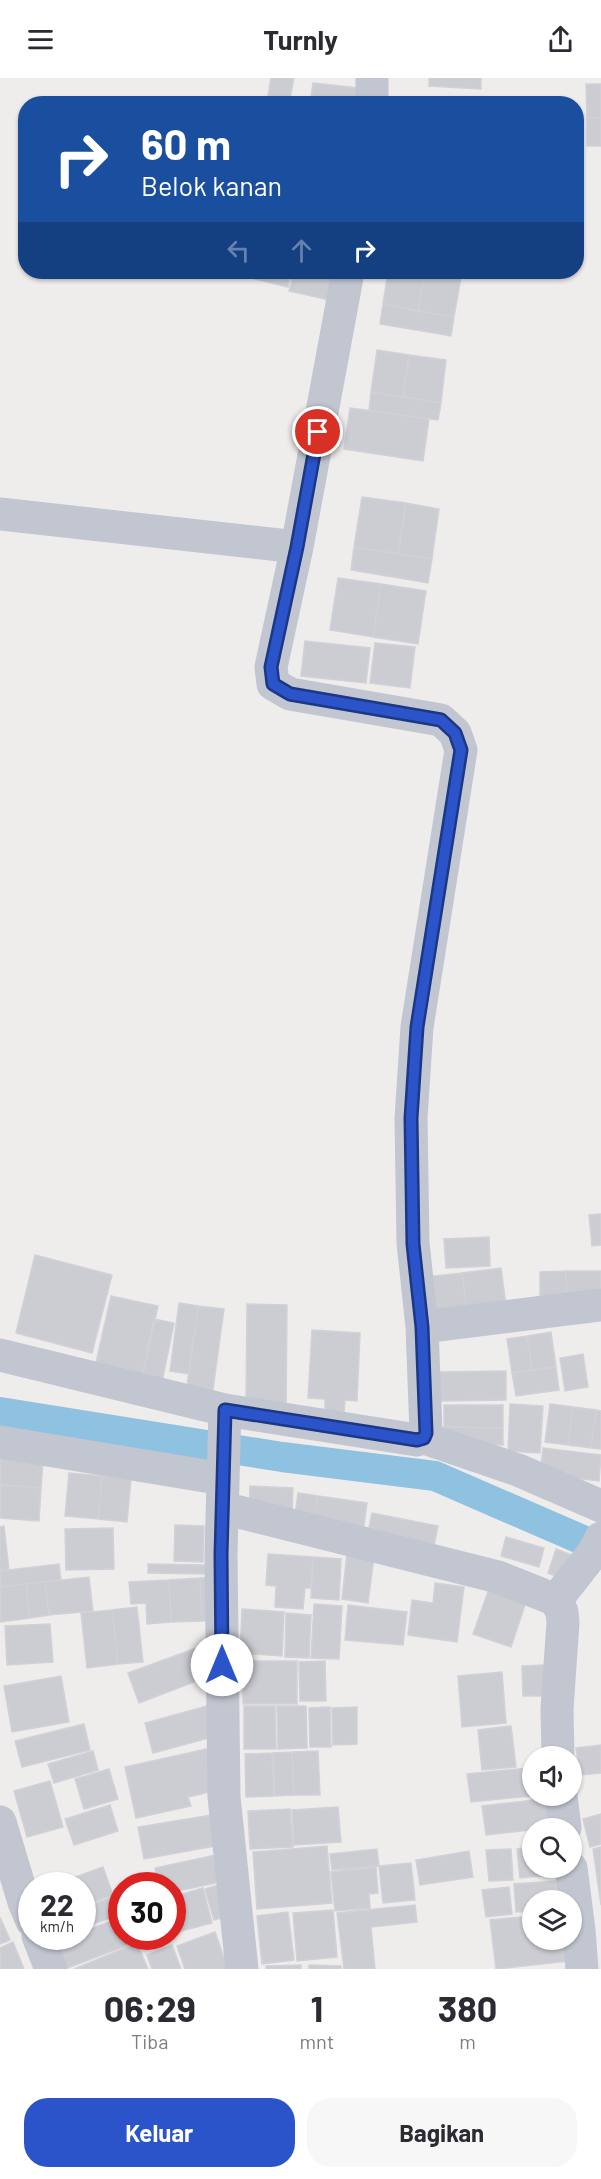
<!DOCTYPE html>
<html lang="id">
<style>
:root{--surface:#fff;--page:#f7f7f7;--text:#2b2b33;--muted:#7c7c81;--accent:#2b54ca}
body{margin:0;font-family:Barlow,sans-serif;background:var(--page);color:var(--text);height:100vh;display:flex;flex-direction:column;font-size:22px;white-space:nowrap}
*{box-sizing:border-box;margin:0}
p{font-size:20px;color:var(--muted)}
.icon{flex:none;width:33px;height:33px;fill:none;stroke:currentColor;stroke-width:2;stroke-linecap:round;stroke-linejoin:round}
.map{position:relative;height:1891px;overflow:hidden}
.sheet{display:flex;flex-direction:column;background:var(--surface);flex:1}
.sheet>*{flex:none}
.hud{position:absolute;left:18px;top:18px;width:566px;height:183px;border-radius:24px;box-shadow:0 2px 4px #0004;background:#1a4fa0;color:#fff;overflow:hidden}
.fabs{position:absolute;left:522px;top:1668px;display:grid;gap:12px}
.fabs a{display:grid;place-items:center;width:60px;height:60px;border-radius:50%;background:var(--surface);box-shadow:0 2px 4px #0004;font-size:30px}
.speed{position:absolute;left:18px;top:1794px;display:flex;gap:12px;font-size:30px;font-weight:700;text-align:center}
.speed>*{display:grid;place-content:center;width:78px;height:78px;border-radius:50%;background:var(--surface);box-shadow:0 2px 4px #0004;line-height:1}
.speed small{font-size:15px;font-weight:400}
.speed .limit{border:9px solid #d22;background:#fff;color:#111}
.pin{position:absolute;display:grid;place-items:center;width:51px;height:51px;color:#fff;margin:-26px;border:3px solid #fff;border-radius:50%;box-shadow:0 2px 6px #0007}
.me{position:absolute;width:66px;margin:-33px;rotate:0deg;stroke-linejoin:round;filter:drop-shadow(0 0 4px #0008)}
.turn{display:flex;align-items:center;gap:21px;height:126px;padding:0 24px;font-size:27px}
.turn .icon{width:78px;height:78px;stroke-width:2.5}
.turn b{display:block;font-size:42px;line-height:51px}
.lanes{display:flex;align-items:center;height:57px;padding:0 24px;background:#0003;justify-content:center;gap:30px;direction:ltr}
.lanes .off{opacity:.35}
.eta{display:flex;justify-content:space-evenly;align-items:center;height:102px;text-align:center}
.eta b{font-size:36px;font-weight:700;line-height:42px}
.cta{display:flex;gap:12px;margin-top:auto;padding:12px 24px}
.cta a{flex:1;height:69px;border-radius:24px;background:var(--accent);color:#fff;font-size:24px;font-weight:700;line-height:69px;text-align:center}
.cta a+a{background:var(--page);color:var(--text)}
header{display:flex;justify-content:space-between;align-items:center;height:78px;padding:0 24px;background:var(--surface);font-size:27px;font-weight:700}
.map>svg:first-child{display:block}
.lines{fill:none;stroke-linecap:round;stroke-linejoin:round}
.canal{stroke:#8fc1e1;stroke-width:30}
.building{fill:#cccdd3;stroke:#d1d1d7;stroke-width:1.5}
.minor{stroke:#c1c6d0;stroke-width:33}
.route-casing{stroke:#1c3783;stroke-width:15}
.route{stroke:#2b54ca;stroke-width:10}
</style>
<header><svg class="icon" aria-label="menu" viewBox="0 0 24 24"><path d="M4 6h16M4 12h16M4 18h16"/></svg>Turnly<svg class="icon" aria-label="share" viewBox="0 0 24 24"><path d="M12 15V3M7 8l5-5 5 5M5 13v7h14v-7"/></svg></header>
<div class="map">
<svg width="601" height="1891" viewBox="0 0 601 1891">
<rect width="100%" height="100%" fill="#efedec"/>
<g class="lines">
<path class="canal" d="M0,1334L282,1379L435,1398L601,1470"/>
</g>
<path class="building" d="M271,0H294L290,21L268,18Z
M429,0H481V11L429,8Z
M313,5L358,10L357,26H310Z
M586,6H601V40H587Z
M587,40H601V68H587Z
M252,194H291L288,209L251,200Z
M294,194H343L339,224L289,213Z
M388,194H425L418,233L383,226Z
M425,194H462L454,239L418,233Z
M383,226L454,239L451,258L380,246Z
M377,272L409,277L403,319L371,314Z
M409,277L446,282L441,325L403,319Z
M371,314L441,325L438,342L369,333Z
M350,330L429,341L423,383L344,371Z
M362,419L406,425L398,476L354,469Z
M406,425L439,431L432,481L398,476Z
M354,469L432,481L428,505L351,492Z
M338,500L381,506L373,559L330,552Z
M381,506L426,513L418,566L373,559Z
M305,563L370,570L366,605L301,598Z
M375,565L415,569L410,610L370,605Z
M601,1136V1167L592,1168L589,1137Z
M489,1159L490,1188L446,1190L444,1161Z
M35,1177L112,1197L92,1275L16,1255Z
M501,1190L507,1235L468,1239L462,1195Z
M566,1193L567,1225H540V1194Z
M566,1193H601V1224L567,1225Z
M462,1195L468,1239L432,1244L426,1199Z
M111,1218L158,1228L142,1299L95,1289Z
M179,1225L198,1228L189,1296L170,1293Z
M247,1226L287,1227L286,1334L246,1333Z
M198,1228L224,1231L212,1319L186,1315Z
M154,1241L174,1245L162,1304L142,1299Z
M312,1252L360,1255L357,1323L345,1322L344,1334L325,1333V1321L308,1320Z
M551,1254L556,1289L532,1292L527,1258Z
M527,1258L532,1292L512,1295L507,1261Z
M583,1276L588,1309L565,1313L560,1280Z
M556,1289L559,1312L516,1318L512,1295Z
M506,1293V1322L439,1323V1294Z
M510,1326L543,1328L540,1375L508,1373Z
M550,1326L573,1329L568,1367L545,1364Z
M444,1327H503V1350L444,1349Z
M573,1329L596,1332L591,1370L568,1367Z
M596,1332L601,1333V1371L591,1370Z
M444,1349L503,1350V1367L444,1366Z
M543,1370L601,1377L599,1403L540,1396Z
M0,1380L43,1383L41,1410L0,1407Z
M69,1395L102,1398L98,1441L65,1438Z
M102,1398L131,1401L127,1444L98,1441Z
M0,1407L41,1410L39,1443L0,1440Z
M250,1408L293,1410L292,1436L249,1434Z
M298,1415L318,1418L314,1447L294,1445Z
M318,1418L367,1425L363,1454L314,1447Z
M372,1435L438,1448L433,1473L367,1460Z
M175,1447L204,1448L203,1484L174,1483Z
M4,1448L9,1492L0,1493V1449Z
M113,1450L114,1491L66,1492L65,1451Z
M506,1459L544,1470L539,1489L501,1478Z
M556,1471L574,1478L566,1502L548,1495Z
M268,1476L313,1479L311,1510H305L303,1531L275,1529L276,1508L266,1507Z
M347,1476L374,1479L368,1525L342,1521Z
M313,1479L341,1481L339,1522L311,1520Z
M59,1486L61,1502L0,1509V1493Z
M148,1486L206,1487V1496L148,1495Z
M89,1499L93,1533L49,1537L45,1504Z
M217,1499L219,1542L202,1543L200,1500Z
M200,1500L202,1543L171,1544L169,1502Z
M169,1502L171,1544L147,1546L146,1525L131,1526L129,1504Z
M45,1504L49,1537L30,1540L26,1506Z
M435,1505L464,1509L457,1564L408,1557L412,1522L433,1525Z
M26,1506L30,1540L0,1544V1509Z
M490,1508L527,1521L511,1569L473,1556Z
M314,1526L342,1528L339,1581L311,1580Z
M348,1527L407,1534L403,1567L345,1562Z
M137,1529L143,1584L118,1586L112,1532Z
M242,1531L284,1534L282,1578L240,1575Z
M112,1532L118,1586L87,1590L81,1535Z
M286,1535L311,1537L309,1580L285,1579Z
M50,1546L53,1584L7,1587L5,1548Z
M202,1568L212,1597L139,1625L128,1595Z
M243,1583H297V1626H243Z
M325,1583L326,1623H300L299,1584Z
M545,1587L546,1618H523L522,1588Z
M502,1594L506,1645L462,1649L458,1598Z
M61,1598L69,1644L12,1654L4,1608Z
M211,1627L220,1657L153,1675L145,1645Z
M244,1628H275L276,1671H244Z
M277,1628H306L307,1670L278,1671Z
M330,1629L331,1669H310L309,1630Z
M357,1629V1666L333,1667L332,1630Z
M84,1646L90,1672L22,1689L15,1663Z
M511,1648L516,1689L482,1692L478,1652Z
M601,1667V1695L580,1697L576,1670Z
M211,1670L210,1714L188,1719L191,1728L136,1740L125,1689Z
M93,1673L98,1692L54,1705L48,1686Z
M318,1673L320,1717H294L292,1674Z
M292,1674L294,1717L275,1718L273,1675Z
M272,1675L274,1718L246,1719L245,1676Z
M529,1690L531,1718L471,1724L467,1696Z
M109,1691L118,1721L84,1731L75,1701Z
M50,1703L63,1749L27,1759L14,1713Z
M551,1720L555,1749L486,1757L482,1728Z
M110,1727L118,1753L74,1767L65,1741Z
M338,1729L341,1764L294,1767L292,1732Z
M290,1731L293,1769L250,1771L248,1733Z
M601,1736V1766L590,1769L583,1741Z
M211,1737L216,1768L144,1781L138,1749Z
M327,1768L332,1825L257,1831L253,1774Z
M532,1769V1790H562L563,1796L520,1800L517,1771Z
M601,1769V1827L593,1771Z
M377,1771L379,1788L332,1792L330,1776Z
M511,1771L513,1802L489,1803L486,1772Z
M469,1773L473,1799L420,1807L416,1782Z
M216,1777L221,1804L172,1814V1808H159L155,1790Z
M411,1785L415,1822L383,1825L379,1788Z
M103,1789L113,1817L82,1828V1808H51Z
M376,1789L378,1815L369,1816L370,1830L335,1833L331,1794Z
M556,1803L557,1822H532V1833L516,1834L514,1806Z
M222,1806L231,1837L214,1842L205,1811Z
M509,1809L512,1836L486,1839L482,1812Z
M203,1810L212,1845L177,1854L172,1839V1819Z
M113,1819L119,1837L82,1850V1830Z
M415,1827L417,1844L371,1849L375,1891H344L337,1835Z
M333,1832L337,1879L297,1883L293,1835Z
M288,1834L294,1882L262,1886L257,1838Z
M532,1838V1862H566L568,1883L496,1891L490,1842Z
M0,1839L10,1862L0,1866Z
M122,1839V1858H145L146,1860L65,1891L53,1865L70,1858H82V1854Z
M215,1854L228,1891H185L177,1868Z
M13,1864L24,1891H0V1870Z
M137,1865L148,1891H74Z
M172,1867L181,1891H152L147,1877Z
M301,1887V1891H266V1888Z
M309,1887L341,1888V1891H309Z"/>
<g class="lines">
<path class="minor" d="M372,26V0
M0,436L297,469
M422,1249L601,1227
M0,1277L225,1332L417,1362L424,1360L426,1355L422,1249L413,1165L411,1040L417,949L461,672L455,655L441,642L290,616L273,606L271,589L297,469L348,194
M225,1332L221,1476L224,1719L242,1891
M424,1360L518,1392L601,1428
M0,1364L223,1401
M223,1430L498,1499L556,1522L562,1534L563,1544L557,1631L558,1678
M556,1522L593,1475L601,1460
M561,1718L565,1750
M0,1744L24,1824L32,1843
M571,1790L579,1852L582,1891
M38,1858L51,1891"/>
</g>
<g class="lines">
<defs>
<path id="route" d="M222,1587L221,1476L225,1332L417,1362L424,1360L426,1355L422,1249L413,1166L411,1040L417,949L461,672L455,655L441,642L290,616L273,606L271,589L297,469L318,354"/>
</defs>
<use href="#route" class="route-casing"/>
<use href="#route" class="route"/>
</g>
</svg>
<div class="fabs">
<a><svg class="icon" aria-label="sound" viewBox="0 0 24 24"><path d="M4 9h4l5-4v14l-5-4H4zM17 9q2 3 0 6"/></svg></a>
<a><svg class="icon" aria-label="search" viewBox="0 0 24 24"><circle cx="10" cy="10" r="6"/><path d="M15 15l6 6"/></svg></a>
<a><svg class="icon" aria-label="layers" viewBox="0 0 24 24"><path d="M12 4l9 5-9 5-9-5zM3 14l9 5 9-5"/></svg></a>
</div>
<div class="speed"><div>22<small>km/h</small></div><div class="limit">30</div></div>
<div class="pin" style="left:318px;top:354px;background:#d93025"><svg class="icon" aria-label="arrive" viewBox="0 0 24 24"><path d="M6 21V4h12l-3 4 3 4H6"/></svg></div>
<svg class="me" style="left:222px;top:1587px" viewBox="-20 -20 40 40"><circle r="19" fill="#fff"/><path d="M0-13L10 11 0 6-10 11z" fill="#2b54ca"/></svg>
<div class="hud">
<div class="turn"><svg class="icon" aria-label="right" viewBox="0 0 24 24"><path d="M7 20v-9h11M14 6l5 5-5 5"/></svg><div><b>60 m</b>Belok kanan</div></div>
<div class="lanes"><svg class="icon off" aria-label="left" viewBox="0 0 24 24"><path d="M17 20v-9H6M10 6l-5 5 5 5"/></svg><svg class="icon off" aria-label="ahead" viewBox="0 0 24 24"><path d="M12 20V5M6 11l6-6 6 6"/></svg><svg class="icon" aria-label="right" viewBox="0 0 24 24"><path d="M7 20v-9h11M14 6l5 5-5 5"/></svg></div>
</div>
</div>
<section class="sheet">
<div class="eta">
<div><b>06:29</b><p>Tiba</p></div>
<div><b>1</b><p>mnt</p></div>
<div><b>380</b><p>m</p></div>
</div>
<div class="cta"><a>Keluar</a><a>Bagikan</a></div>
</section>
